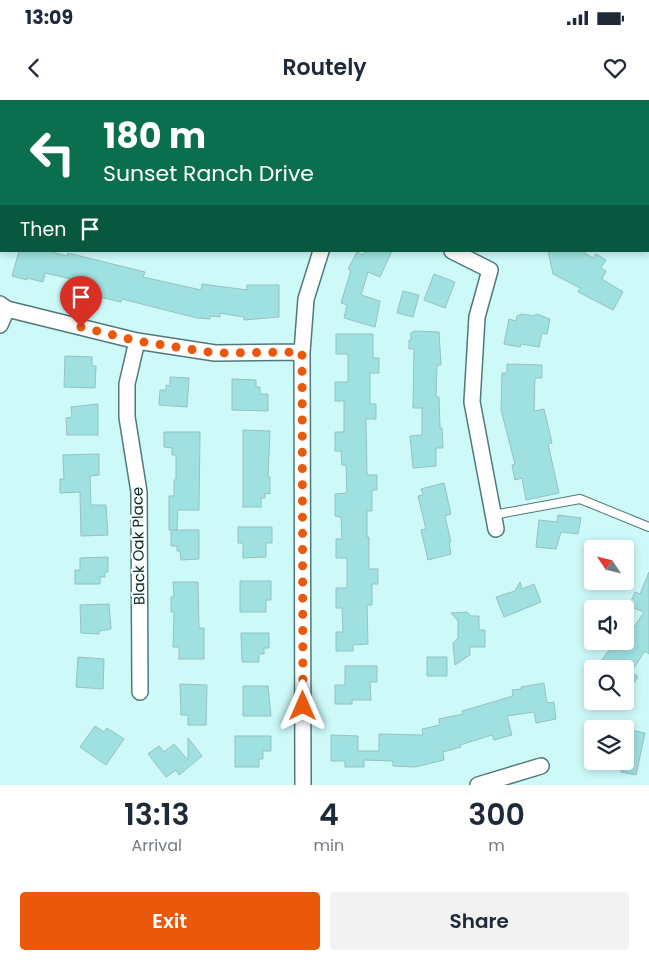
<!DOCTYPE html>
<style>
:root{--surface:#fff;--page:#f2f2f3;--text:#1f2937;--muted:#747a83;--accent:#ea580c}
body{margin:0;font-family:Poppins,sans-serif;background:var(--page);color:var(--text);height:100vh;display:flex;flex-direction:column;font-size:19px;white-space:nowrap}
*{box-sizing:border-box;margin:0}
p{font-size:16px;color:var(--muted)}
.icon{flex:none;width:28px;height:28px;fill:none;stroke:currentColor;stroke-width:2;stroke-linecap:round;stroke-linejoin:round}
.map{position:relative;height:685px;overflow:hidden}
.panel{display:flex;flex-direction:column;background:var(--surface);flex:1}
.panel>*{flex:none}
.guide{position:absolute;left:0px;top:0px;width:650px;height:152px;box-shadow:0 2px 8px #0003;background:#0b6e4f;color:#fff;overflow:hidden}
.needle{width:32px;rotate:305deg}
.tools{position:absolute;left:584px;top:440px;display:grid;gap:10px}
.tools a{display:grid;place-items:center;width:50px;height:50px;border-radius:5px;background:var(--surface);box-shadow:0 2px 8px #0003;font-size:25px}
.pin{position:absolute;display:grid;place-items:center;width:42px;height:42px;color:#fff;margin:-51px -21px;border-radius:50% 50% 50% 0;rotate:-45deg;box-shadow:0 0 5px #0007}
.pin .icon{rotate:45deg}
.me{position:absolute;width:55px;margin:-28px;rotate:0deg;stroke-linejoin:round;filter:drop-shadow(0 0 4px #0008)}
.turn{display:flex;align-items:center;gap:18px;height:105px;padding:0 20px;font-size:22px}
.turn .icon{width:65px;height:65px;stroke-width:2.5}
.turn b{display:block;font-size:35px;line-height:42px}
.then{display:flex;align-items:center;height:48px;padding:0 20px;background:#0003;gap:10px;font-size:19px}
.eta{display:flex;justify-content:space-evenly;align-items:center;height:85px;text-align:center}
.eta b{font-size:30px;font-weight:600;line-height:35px}
.primary-button{display:flex;gap:10px;margin-top:auto;padding:10px 20px}
.primary-button a{flex:1;height:58px;border-radius:5px;background:var(--accent);color:#fff;font-size:20px;font-weight:600;line-height:58px;text-align:center}
.primary-button a+a{background:var(--page);color:var(--text)}
.status{display:flex;justify-content:space-between;align-items:center;height:35px;padding:0 25px;background:var(--surface);direction:ltr}
.status svg{height:14px;fill:currentColor}
header{display:flex;justify-content:space-between;align-items:center;height:65px;padding:0 20px;background:var(--surface);font-size:22px;font-weight:600}
.map>svg:first-child{display:block}
.building{fill:#9fe1e1;stroke:#96c1c0}
.lines{fill:none;stroke-linecap:round;stroke-linejoin:round}
.lane-casing{stroke:#517979;stroke-width:10}
.street-casing{stroke:#517979;stroke-width:18}
.lane{stroke:#fff;stroke-width:8}
.street{stroke:#fff;stroke-width:15}
.route{stroke:#ea580c;stroke-width:9;stroke-dasharray:0 16.2}
.labels{text-anchor:middle;dominant-baseline:central;stroke-width:4.5;stroke-linejoin:round;paint-order:stroke}
.street-label{font-size:15px;fill:#142525;stroke:#f6fefe}
</style>
<div class="status"><b>13:09</b><svg viewBox="0 0 49 12"><path d="M0 12V9h3v3zM5 12V6h3v6zM10 12V3h3v9zM15 12V0h3v12zM26 1h20v11H26zM47 4h2v5h-2z"/></svg></div>
<header><svg class="icon" aria-label="back" viewBox="0 0 24 24"><path d="M15 5l-7 7 7 7"/></svg>Routely<svg class="icon" aria-label="heart" viewBox="0 0 24 24"><path d="M12 20l-8-8c-3-5 5-10 8-4 3-6 11-1 8 4z"/></svg></header>
<div class="map">
<svg width="649" height="685" viewBox="0 0 649 685">
<rect width="100%" height="100%" fill="#cdf9f9"/>
<path class="building" d="M19,151H49L67,156L68,153L145,172L143,177L201,190L202,184L247,190V185H279V217L244,220V217L220,213V217L210,216V219L197,218L122,199L121,202L74,191L76,180L45,173L43,182L27,178V180L12,176Z
M365,151H392L380,177L368,172L361,195L380,201L375,227L344,218L347,205L341,203L351,170L348,169L357,152L363,155Z
M548,151H582L593,158L596,154L606,160L601,168L606,171L602,179L623,192L613,210L578,192L580,188L553,174Z
M434,174L455,182L445,208L424,200Z
M403,191L419,195L413,217L397,213Z
M522,214L534,216L537,214L550,219L547,234L542,233L539,247L521,244L520,247L504,244L509,219L516,221L517,216Z
M415,231L439,232L441,265H437L436,297H439L440,328H442L443,348H436V366L413,368L410,336L422,335V308H413L414,249H409V240H411V233Z
M336,234H373V258H379V273H370V304H376V319H366L367,375H377V390H372V411H367V437H369V469H378V484H372V505H367L368,544L353,545V551H336V532H343L342,508H336V488H347V458H336V439H342L341,417L335,416V394L347,393L346,365H342L341,351H335V332H344V301H335V282H348V254H336Z
M65,256L92,257V266H96L95,288L64,287Z
M507,264L542,265V278H535L534,311L544,309L552,343L548,344L559,393L526,400L522,378L515,380L512,365L515,364L501,310L502,273H507Z
M170,277L189,278L187,307L159,305L160,290H166V285L170,286Z
M232,279L256,280V287H260V294H268V311L232,310Z
M98,304V335H67L66,318L72,317L71,307Z
M243,330L270,331L268,377H270V394L265,393V398H261V407H243Z
M164,332H200L199,410H178L177,430H169V396H174V380H176V355H172V348L164,347Z
M99,354V375L90,376L91,405H106L108,435L81,436L80,392L60,393V379H64L63,355Z
M444,383L451,414L445,416L451,442H449L451,454L428,460L421,430L426,429L418,396L423,395L421,389Z
M558,415L581,418L578,434L561,432L556,449L536,447L539,420L557,422Z
M238,427H272V443H266V457L243,458V443H238Z
M171,430H199V459L181,460L180,451H177V446H171Z
M108,457V472H105V477H100V484H75V470H80V458Z
M649,472V554L645,551L631,572L638,577L625,595V569H596L615,541H625L644,512L629,506L635,492L640,494Z
M240,481H271V500H266V512H240Z
M173,482H198L199,528H204V559H179V547H173L174,512H171V497H174Z
M520,482L522,489L534,484L541,502L504,517L496,497L515,491Z
M109,504L111,529L99,531V534L81,533L80,505Z
M467,512L471,516H479V530H485V547H470V555L455,565L453,543L458,538V521L451,513Z
M241,533H269V548H264V554H259V562H242Z
M78,557L104,559L103,589L76,587Z
M427,557H447V576H427Z
M345,566H377V582H370L371,600H352V604H335V585H345Z
M544,583L547,603L554,602L556,619L536,623L534,612L507,616L512,635L494,640L492,635L460,645L461,647L443,652L444,660L415,667L393,666V661L364,660V667H345V661H331V635L358,636V651H379V634L423,635L422,629L440,625L439,619L463,614L462,611L513,596L512,590L521,589V587Z
M180,584L207,585L206,625H188V615H181Z
M243,586H268L271,616H243Z
M95,626L104,632L107,628L124,639L106,665L80,647Z
M625,629L645,633L636,675L621,672L623,661H625Z
M235,636H271V651H263V659H259V667H235Z
M188,638L202,656L179,675L176,670L166,677L148,654L159,646L164,652L174,644L188,660Z"/>
<g class="lines">
<defs>
<path id="lane" d="M493,415L580,399L649,427"/>
<path id="street" d="M191,1L192,0
M392,1L393,0
M452,151L490,170L477,217L472,302L496,429
M0,204L7,209L137,241L215,253L302,252
M0,225L7,209
M137,241L127,284V317L139,392L140,592
M303,685L302,252L306,199L321,151
M478,685L541,666"/>
</defs>
<use href="#lane" class="lane-casing"/>
<use href="#street" class="street-casing"/>
<use href="#lane" class="lane"/>
<use href="#street" class="street"/>
</g>
<g class="lines">
<path class="route" d="M81,227L137,241L215,253L302,252L303,606"/>
</g>
<g class="labels">
<g class="street-label">
<text transform="translate(138 446) rotate(-91)">Black Oak Place</text>
</g>
</g>
</svg>
<div class="tools">
<a><svg class="needle" viewBox="-14 -14 28 28"><path d="M0-13l5 13h-10z" fill="#e53935"/><path d="M0 13l5-13h-10z" fill="#747a83"/></svg></a>
<a><svg class="icon" aria-label="sound" viewBox="0 0 24 24"><path d="M4 9h4l5-4v14l-5-4H4zM17 9q2 3 0 6"/></svg></a>
<a><svg class="icon" aria-label="search" viewBox="0 0 24 24"><circle cx="10" cy="10" r="6"/><path d="M15 15l6 6"/></svg></a>
<a><svg class="icon" aria-label="layers" viewBox="0 0 24 24"><path d="M12 4l9 5-9 5-9-5zM3 14l9 5 9-5"/></svg></a>
</div>
<div class="pin" style="left:81px;top:227px;background:#d93025"><svg class="icon" aria-label="arrive" viewBox="0 0 24 24"><path d="M6 21V4h12l-3 4 3 4H6"/></svg></div>
<svg class="me" style="left:303px;top:606px" viewBox="-20 -20 40 40"><path d="M0-17L14 15 0 8-14 15z" fill="#ea580c" stroke="#fff" stroke-width="4"/></svg>
<div class="guide">
<div class="turn"><svg class="icon" aria-label="left" viewBox="0 0 24 24"><path d="M17 20v-9H6M10 6l-5 5 5 5"/></svg><div><b>180 m</b>Sunset Ranch Drive</div></div>
<div class="then">Then<svg class="icon" aria-label="arrive" viewBox="0 0 24 24"><path d="M6 21V4h12l-3 4 3 4H6"/></svg></div>
</div>
</div>
<section class="panel">
<div class="eta">
<div><b>13:13</b><p>Arrival</p></div>
<div><b>4</b><p>min</p></div>
<div><b>300</b><p>m</p></div>
</div>
<div class="primary-button"><a>Exit</a><a>Share</a></div>
</section>
